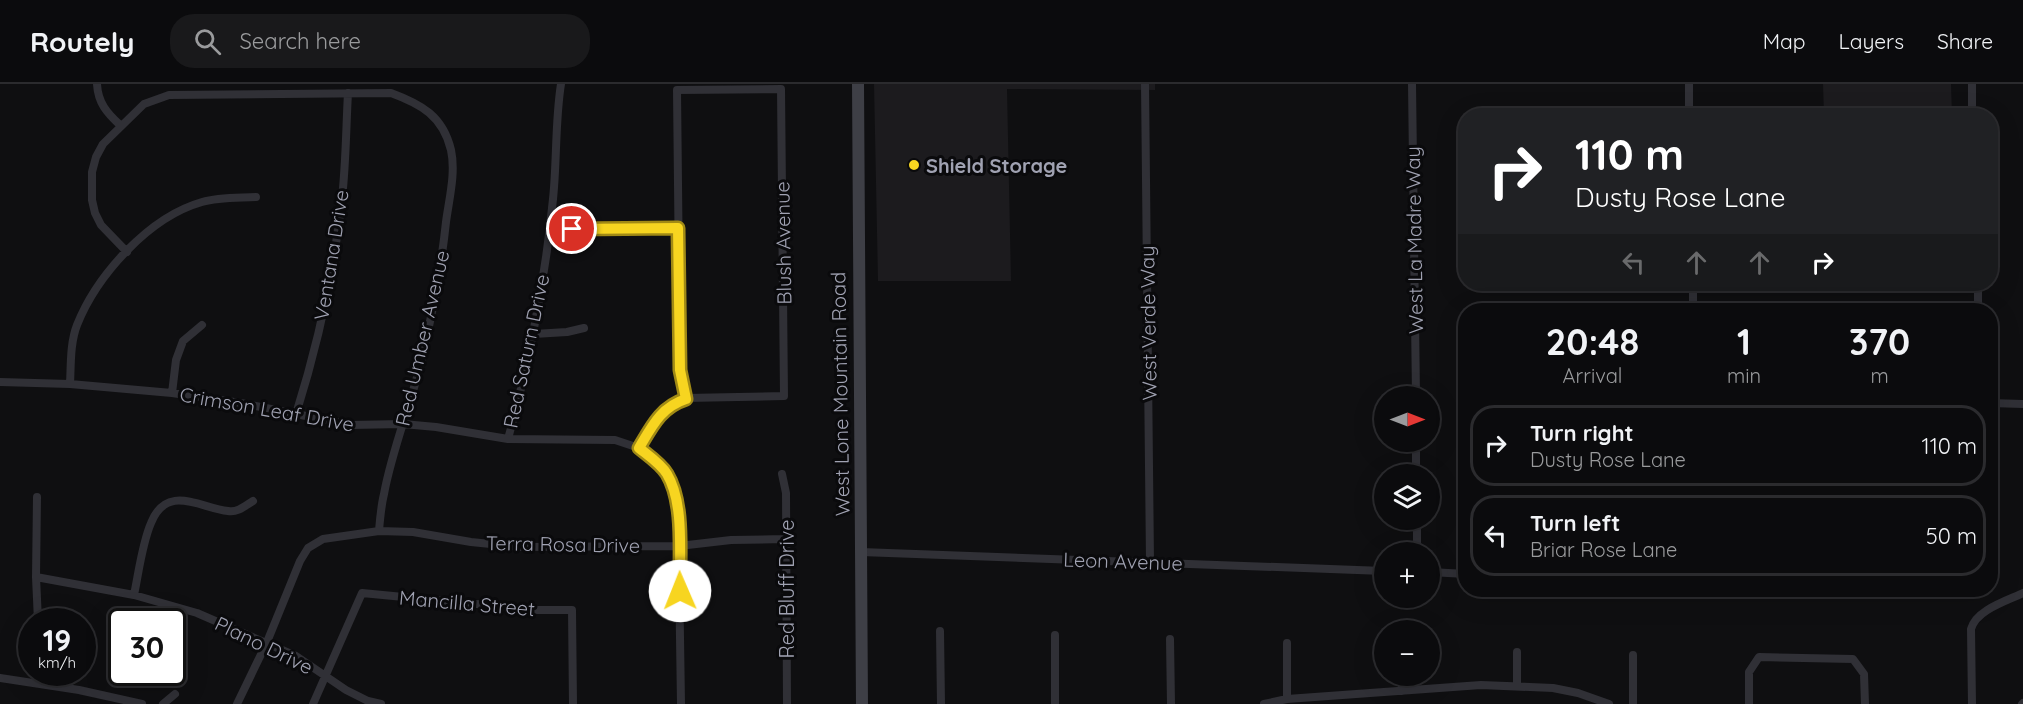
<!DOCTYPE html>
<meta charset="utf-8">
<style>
:root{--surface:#0b0b0d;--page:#19191b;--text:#f1f3f6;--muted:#9a9b9d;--line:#2b2b2e}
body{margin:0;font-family:Quicksand,sans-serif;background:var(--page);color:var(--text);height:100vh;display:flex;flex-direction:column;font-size:22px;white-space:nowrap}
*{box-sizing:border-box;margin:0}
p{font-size:20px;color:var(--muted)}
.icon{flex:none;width:33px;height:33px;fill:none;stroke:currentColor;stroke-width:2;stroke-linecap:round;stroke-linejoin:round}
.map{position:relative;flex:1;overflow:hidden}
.sheet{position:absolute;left:1458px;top:219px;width:540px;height:294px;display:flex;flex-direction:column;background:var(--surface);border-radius:24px;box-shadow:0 6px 24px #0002,0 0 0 2px var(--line)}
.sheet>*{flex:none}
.banner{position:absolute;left:1458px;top:24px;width:540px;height:183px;border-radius:24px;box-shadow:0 6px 24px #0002,0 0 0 2px var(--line);background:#202124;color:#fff;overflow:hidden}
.needle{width:39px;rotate:90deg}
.tools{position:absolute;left:1374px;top:302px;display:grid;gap:12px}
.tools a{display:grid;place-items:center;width:66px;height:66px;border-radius:50%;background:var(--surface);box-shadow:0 6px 24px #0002,0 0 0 2px var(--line);font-size:30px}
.speed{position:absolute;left:18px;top:524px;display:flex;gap:12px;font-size:30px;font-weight:700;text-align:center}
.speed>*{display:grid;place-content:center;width:78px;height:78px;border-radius:50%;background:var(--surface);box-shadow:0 6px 24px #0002,0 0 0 2px var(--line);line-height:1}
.speed small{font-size:15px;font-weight:400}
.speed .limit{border:3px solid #111;border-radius:9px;background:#fff;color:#111}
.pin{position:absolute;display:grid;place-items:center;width:51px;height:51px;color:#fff;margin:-26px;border:3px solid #fff;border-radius:50%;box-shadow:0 2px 6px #0007}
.me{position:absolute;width:66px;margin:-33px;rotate:359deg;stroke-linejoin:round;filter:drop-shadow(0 0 4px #0008)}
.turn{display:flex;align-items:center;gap:21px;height:126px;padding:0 18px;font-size:27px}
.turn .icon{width:78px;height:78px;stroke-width:2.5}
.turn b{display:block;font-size:42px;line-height:51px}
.lanes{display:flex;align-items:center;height:57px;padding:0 18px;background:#0003;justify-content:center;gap:30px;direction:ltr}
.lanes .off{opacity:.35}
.eta{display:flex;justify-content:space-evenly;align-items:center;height:102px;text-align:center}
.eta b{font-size:36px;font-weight:800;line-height:42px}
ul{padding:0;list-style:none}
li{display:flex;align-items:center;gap:18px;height:81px;margin:0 12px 9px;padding:0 6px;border:3px solid var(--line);border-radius:24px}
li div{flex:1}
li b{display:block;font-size:22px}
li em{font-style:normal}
header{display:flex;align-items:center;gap:36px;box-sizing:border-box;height:84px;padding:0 30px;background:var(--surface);border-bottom:2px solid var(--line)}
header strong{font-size:28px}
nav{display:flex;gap:33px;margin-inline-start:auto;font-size:21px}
.search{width:420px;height:54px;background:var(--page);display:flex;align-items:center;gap:15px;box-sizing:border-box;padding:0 21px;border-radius:24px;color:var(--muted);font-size:22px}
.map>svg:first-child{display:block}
.built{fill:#1c1b1e}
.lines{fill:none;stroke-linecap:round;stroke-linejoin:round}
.street{stroke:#303036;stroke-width:8}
.secondary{stroke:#3e3f46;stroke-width:12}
.route-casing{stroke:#a18a15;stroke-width:15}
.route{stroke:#f7d520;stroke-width:10}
.poi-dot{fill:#f7d520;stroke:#0a0a0c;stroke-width:2}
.labels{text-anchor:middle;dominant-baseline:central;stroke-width:6;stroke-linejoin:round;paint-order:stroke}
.poi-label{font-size:20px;font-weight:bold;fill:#a0a2b2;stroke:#0a0a0c;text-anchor:start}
.street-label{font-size:20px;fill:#a0a2b2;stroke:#0a0a0c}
</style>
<header>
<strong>Routely</strong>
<div class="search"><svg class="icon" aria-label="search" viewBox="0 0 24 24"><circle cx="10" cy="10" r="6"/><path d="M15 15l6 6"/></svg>Search here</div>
<nav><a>Map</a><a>Layers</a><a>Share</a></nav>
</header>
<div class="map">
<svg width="2023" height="620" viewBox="0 0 2023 620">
<rect width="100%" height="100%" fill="#0f0f11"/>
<path class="built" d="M874,0H1155V6L1007,5L1011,197H878Z
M1823,0H1951L1952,31H1824Z"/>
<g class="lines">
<path class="street" d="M97,0C98,19 107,29 120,41
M1145,0L1150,478
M1412,0L1416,312
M1689,0V32
M1972,0V32
M550,145L678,144
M127,168L101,141L95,129L92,116V88L96,73L103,60L144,20L169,11L391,9C421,20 443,32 451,66C456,89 449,115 446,138C441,185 432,232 421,278C410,323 392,366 384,410C381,422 380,435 379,447
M1693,200V226
M1978,200V226
M534,250L567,248L584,244
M0,298L70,300L172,309L241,319L351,341L403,340L436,343L508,355L615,356L639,364L663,384L668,392L678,420L681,620
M70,300C71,281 70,259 77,241C97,191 149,133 202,118C219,113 238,114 256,113
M172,309L176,276L183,257L202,241
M1990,319L2023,320
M296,330C318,260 334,188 342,114C346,79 346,44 348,9
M508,355C530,276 545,196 553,115C557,77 555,38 561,0
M1416,357V390
M639,364C652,342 661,323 686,314L784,312L781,5L677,6L680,286L686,314
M782,390L786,409L787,620
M37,413L36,493L38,537
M1417,435V468
M861,468L1384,487
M1430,488L1466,490
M36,493L134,511L197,529L296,572L346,606L368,617L381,620
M1905,506L1960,507L1972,506
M134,511C139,487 142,460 151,439C167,399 200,424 228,427C237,429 245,422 253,417
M940,547L941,620
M1055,551V620
M1170,555L1171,620
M1287,559V615
M1633,571V620
M1402,591V607
M0,594L79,606L142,620
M36,599L37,588
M1517,601V568
M163,620L175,610
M237,620L267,558L300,477L308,464L323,455L379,447L413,448L471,458L521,463L679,462L731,456L785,455
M313,620L362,509L538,526H572L573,620
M1264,620L1287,615L1481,601L1553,604L1578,609L1609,620
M1749,620V588L1759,573L1853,575L1864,590L1865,620
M1972,620L1971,545C1976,526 2006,517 2023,509
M2022,620L2023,619"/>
<path class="secondary" d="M858,0L862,620"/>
</g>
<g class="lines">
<defs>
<path id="route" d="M572,145L678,144L680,286L686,315C661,323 652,342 639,364C649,372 661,380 667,390C685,420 679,472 680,507"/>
</defs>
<use href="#route" class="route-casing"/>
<use href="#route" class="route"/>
</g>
<circle class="poi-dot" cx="914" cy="81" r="6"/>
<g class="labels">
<g class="poi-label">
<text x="926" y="81">Shield Storage</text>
</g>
<g class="street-label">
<text transform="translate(1414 156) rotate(-91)">West La Madre Way</text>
<text transform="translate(783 159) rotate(-91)">Blush Avenue</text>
<text transform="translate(331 171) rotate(-81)">Ventana Drive</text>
<text transform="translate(1148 239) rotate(-91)">West Verde Way</text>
<text transform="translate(422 254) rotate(-77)">Red Umber Avenue</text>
<text transform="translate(526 267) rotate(-78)">Red Saturn Drive</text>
<text transform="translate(840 310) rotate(-91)">West Lone Mountain Road</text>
<text transform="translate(267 325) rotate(10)">Crimson Leaf Drive</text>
<text transform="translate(563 460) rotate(1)">Terra Rosa Drive</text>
<text transform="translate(1123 477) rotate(2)">Leon Avenue</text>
<text transform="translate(786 505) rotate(-90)">Red Bluff Drive</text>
<text transform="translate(467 519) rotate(5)">Mancilla Street</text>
<text transform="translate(264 561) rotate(26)">Plano Drive</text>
</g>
</g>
</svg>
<div class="tools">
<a><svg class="needle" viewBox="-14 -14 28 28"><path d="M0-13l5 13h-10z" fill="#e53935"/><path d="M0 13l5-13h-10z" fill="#9a9b9d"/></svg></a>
<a><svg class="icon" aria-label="layers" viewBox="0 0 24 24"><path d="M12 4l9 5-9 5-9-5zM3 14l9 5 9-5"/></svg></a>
<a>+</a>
<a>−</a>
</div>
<div class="speed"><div>19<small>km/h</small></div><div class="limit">30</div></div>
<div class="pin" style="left:572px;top:145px;background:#d93025"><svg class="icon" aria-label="arrive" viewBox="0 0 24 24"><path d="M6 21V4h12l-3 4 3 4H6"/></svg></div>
<svg class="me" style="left:680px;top:507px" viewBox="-20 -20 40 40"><circle r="19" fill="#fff"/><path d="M0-13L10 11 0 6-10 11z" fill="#f7d520"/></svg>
<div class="banner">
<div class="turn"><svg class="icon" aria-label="right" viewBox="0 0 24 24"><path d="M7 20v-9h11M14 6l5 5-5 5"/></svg><div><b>110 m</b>Dusty Rose Lane</div></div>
<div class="lanes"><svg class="icon off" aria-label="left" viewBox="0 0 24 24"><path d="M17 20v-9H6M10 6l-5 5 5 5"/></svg><svg class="icon off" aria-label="ahead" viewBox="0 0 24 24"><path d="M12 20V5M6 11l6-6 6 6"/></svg><svg class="icon off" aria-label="ahead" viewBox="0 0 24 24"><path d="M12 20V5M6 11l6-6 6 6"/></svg><svg class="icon" aria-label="right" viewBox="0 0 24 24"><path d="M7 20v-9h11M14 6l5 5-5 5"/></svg></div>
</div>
<section class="sheet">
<div class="eta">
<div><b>20:48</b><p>Arrival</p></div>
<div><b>1</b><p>min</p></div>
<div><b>370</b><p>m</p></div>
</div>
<ul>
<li><svg class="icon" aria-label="right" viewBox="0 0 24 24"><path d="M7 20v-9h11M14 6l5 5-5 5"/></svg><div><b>Turn right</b><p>Dusty Rose Lane</p></div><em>110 m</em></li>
<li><svg class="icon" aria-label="left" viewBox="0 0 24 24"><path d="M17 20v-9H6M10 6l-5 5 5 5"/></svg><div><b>Turn left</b><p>Briar Rose Lane</p></div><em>50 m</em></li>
</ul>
</section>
</div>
